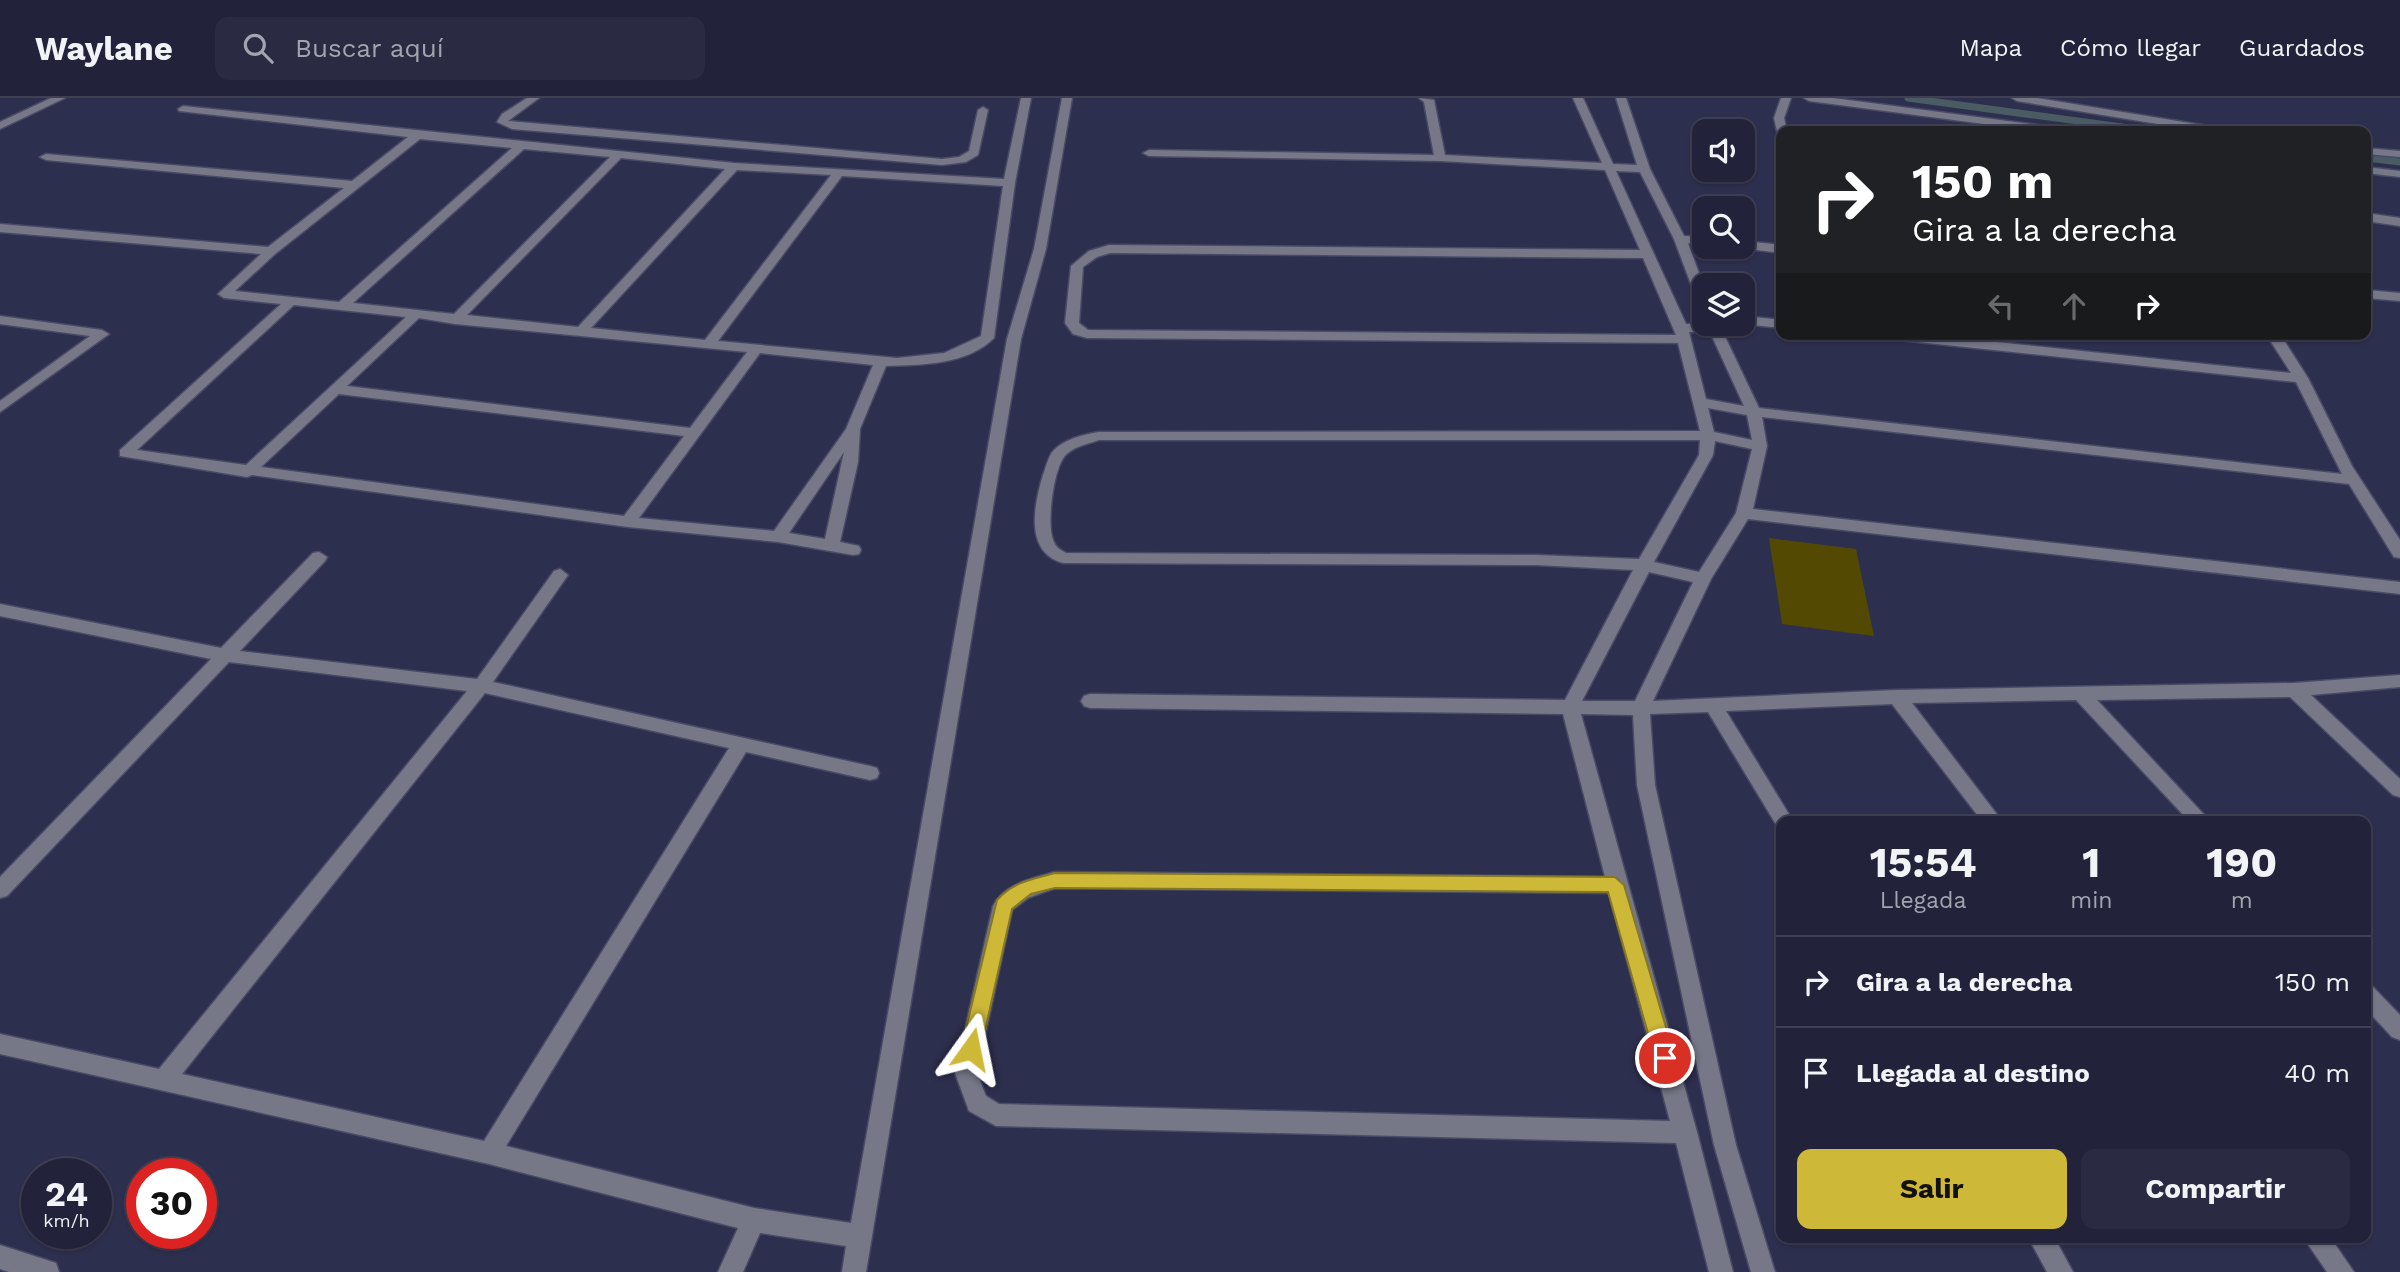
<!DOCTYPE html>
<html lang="es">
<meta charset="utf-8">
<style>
:root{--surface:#22233a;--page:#2a2b42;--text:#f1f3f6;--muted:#a2a4af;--line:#3f4054;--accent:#ceb837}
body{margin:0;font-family:"Work Sans",sans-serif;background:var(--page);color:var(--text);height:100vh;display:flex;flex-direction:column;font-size:26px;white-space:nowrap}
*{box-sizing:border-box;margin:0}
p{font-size:23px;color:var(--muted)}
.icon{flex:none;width:38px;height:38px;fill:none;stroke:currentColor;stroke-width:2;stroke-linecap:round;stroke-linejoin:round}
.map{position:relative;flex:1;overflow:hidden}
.sheet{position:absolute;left:1776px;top:718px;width:595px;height:427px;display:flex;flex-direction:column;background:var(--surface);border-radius:14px;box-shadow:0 2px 5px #0004,0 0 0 2px var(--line)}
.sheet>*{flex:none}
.banner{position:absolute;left:1776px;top:28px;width:595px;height:214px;border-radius:14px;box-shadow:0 2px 5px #0004,0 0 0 2px var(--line);background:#202124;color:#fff;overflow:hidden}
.controls{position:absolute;left:1692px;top:21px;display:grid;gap:14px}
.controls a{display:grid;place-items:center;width:63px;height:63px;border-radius:14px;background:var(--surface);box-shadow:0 2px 5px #0004,0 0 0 2px var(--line);font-size:35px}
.speed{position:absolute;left:21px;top:1060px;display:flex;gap:14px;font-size:35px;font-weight:700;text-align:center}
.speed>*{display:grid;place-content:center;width:91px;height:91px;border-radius:50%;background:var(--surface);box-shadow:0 2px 5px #0004,0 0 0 2px var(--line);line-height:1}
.speed small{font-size:18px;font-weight:400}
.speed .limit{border:10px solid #d22;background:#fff;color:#111}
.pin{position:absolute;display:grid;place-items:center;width:60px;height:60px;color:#fff;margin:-30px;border:4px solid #fff;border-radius:50%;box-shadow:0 2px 7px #0007}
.me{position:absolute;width:77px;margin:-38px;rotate:12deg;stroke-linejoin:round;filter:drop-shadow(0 0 5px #0008)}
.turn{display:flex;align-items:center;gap:24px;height:147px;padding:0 21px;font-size:32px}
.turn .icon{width:91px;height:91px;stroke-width:2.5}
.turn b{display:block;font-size:49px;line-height:60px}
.lanes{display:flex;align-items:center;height:66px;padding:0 21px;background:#0003;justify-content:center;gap:35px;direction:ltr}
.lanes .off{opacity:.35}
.eta{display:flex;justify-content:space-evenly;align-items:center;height:119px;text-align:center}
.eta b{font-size:42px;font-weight:700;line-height:49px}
.button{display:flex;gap:14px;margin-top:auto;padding:14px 21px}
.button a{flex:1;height:80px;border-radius:14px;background:var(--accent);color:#111;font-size:28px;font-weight:700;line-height:80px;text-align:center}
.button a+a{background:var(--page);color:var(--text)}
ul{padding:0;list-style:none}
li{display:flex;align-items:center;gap:21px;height:91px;padding:0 21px;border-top:2px solid var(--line)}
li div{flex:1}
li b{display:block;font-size:26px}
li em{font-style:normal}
header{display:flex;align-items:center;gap:42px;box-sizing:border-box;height:98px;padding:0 35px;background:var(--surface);border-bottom:2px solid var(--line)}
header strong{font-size:33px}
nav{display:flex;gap:38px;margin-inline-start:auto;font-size:24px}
.search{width:490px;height:63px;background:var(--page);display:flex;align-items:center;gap:18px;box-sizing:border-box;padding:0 24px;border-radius:14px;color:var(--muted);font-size:26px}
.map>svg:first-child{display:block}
.green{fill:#544903}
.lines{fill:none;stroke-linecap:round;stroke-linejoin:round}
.stream{stroke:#4a5b63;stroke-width:7}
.minor-casing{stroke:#494b66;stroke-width:3}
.minor{fill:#767888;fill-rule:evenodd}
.route{fill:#ceb837;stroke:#867824;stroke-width:2}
</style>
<header>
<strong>Waylane</strong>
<div class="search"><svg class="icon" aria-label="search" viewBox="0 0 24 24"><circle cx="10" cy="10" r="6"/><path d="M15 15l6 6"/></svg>Buscar aquí</div>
<nav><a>Mapa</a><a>Cómo llegar</a><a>Guardados</a></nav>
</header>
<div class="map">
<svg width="2400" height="1174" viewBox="0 0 2400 1174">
<rect width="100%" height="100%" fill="#2d2f4e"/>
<path class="green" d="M1769,440L1856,451L1874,538L1782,526Z"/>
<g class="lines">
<path class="stream" d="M1908,0L2151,33
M2366,60L2400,64"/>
<defs>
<path id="minor" d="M51,0H65L0,31V24Z
M527,0H539L508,23L942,61L959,59L969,53L978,12L983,9L988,12L978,57L966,64L942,67L512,31L497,24L502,16Z
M1021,0H1031L1015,85L994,240C967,267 921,267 886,268L860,331L858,364L840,444L859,448L861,452L859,456L853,457L778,444L628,429L252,377L247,379L120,358V352L281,206L224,200L218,196L261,156L0,134V126L268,149L344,90L46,62L40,59L46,56L352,83L408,39L179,13L178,11L183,8L734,65L1004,81ZM420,41L512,50L339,204L235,193L275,156ZM524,51L610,59L454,216L353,205ZM621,60L725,71L578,229L467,217ZM737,72L831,77L705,242L591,230ZM842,78L1003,88L981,238L944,255L897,260L718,243ZM294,207L406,219L246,367L137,352ZM419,220L455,226L747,254L690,330L347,288ZM760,255L873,267L846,331L774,433L639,420ZM339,296L684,338L624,418L261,369ZM844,354L825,441L789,435Z
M1062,0H1072L1046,151L1021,241L866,1174H842L846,1148L760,1135L743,1174H718L738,1130L489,1066L0,956V936L159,971L467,593L229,564L7,798L0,800V779L211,561L0,518V506L221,550L313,455L319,454L327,459L325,463L240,553L477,581L554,473L560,471L568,477L493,584L870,668L877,670L879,675L877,680L870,682L746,654L506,1048L754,1110L851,1125L1007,241L1034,151ZM485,595L729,650L484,1043L182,976Z
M1419,0L1434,2L1445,57L1602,65L1573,0H1583L1613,66L1637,67L1616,0H1626L1650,71L1684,138L1704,139V147L1688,145L1704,189V209L1698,205L1674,141L1640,74L1616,73L1686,226H1719L1759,310L2342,376L2296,284L1880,240L1874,236H1921L2291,275L2266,236H2280L2308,280L2352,368L2400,442V460L2394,459L2349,386L1762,319L1767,348L1753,411L2400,484V496L1748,421L1711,481L1653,603L1897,592L2294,585L2400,577V589L2311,597L2400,681V699L2393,697L2290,599L2097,602L2210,723H2189L2076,602L1912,605L2002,723H1982L1892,606L1726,613L1793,723H1782V730L1777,728L1708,614L1650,616L1655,687L1736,1047L1775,1174H1751L1714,1047L1637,687L1633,617L1581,616L1697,1034L1733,1174H1709L1676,1045L996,1028L969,1013L955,975L993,808C1004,786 1033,780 1055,774L1605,779L1563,616L1090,610L1084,608L1081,603L1084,598L1090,596L1565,602L1633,472L1536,467L1063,465C1024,454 1034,407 1043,377C1046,370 1048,358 1054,352C1065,341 1083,337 1098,334L1700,333L1678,245L1087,240L1073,236L1065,225L1071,168L1089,153L1109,147L1640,152L1605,72L1440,63L1149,58L1143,55L1149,52L1434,57L1424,4ZM1110,155L1643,160L1676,237L1088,232L1079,225L1083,169L1097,159ZM1689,234H1710L1744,308L1706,301ZM1708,310L1747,317L1752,342L1714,334ZM1099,342H1700L1699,357L1639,461L1536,457L1066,455C1061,452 1056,450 1054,444C1046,428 1053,374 1064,359C1071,349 1088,346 1099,342ZM1715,343L1752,351L1736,415L1699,474L1654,464L1713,357ZM1649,474L1693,484L1635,603H1582ZM1055,790L1609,795L1670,1023L999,1006L986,998L977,975L1012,812L1028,800Z
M1781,0H1791L1784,20L1787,33H1782V36L1777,33L1774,20Z
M1804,0H1833L2061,30L2066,33H2038L1809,3Z
M2012,0H2037L2220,30L2225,33H2201L2017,3Z
M2366,50L2400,53V59L2366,56Z
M2366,69L2400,73V79L2366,75Z
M2366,115L2400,120V128L2366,123Z
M1743,143L1782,147V155L1739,150L1743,149Z
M2366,192L2400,195V203L2366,200Z
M0,218L102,232L109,236L0,314V303L90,238L0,226Z
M1743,218L1782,222V230L1742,226Z
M2366,886L2373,889L2400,917V942L2392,939L2366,911Z
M2028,1139H2054L2073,1174H2047Z
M2303,1139H2330L2354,1174H2327Z
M0,1147L56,1165L59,1174H9L0,1171Z"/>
</defs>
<use href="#minor" class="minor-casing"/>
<use href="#minor" class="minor"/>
</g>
<path class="route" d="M1055,775L1615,779L1624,787L1675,960L1672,966L1665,969L1658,966L1655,960L1608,794L1055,790L1031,796L1012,811L981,951L978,957L971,960L964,957L961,951L997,802C1013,784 1032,781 1055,775Z"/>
</svg>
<div class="controls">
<a><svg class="icon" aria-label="sound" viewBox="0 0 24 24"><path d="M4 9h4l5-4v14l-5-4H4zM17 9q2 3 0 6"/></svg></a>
<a><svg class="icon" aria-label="search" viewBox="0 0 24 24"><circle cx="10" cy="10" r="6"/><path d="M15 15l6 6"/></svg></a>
<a><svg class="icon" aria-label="layers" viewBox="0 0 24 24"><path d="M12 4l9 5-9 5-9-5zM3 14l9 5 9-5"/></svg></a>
</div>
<div class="speed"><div>24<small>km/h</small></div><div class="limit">30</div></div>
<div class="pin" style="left:1665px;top:960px;background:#d93025"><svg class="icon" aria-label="arrive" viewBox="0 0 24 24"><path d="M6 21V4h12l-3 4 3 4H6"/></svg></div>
<svg class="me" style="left:971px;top:951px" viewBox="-20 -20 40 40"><path d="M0-17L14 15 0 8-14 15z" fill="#ceb837" stroke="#fff" stroke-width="4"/></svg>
<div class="banner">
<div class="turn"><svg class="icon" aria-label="right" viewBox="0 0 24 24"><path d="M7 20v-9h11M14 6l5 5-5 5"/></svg><div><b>150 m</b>Gira a la derecha</div></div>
<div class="lanes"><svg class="icon off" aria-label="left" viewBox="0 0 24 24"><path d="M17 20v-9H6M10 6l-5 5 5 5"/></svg><svg class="icon off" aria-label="ahead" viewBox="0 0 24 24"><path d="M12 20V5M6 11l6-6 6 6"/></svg><svg class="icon" aria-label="right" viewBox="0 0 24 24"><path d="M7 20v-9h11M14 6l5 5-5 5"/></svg></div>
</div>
<section class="sheet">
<div class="eta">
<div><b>15:54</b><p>Llegada</p></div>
<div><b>1</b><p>min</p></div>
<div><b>190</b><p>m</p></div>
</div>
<ul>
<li><svg class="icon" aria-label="right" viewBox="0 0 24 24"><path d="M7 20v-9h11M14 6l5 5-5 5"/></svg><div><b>Gira a la derecha</b></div><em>150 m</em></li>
<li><svg class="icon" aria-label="arrive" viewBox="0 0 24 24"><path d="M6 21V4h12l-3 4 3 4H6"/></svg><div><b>Llegada al destino</b></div><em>40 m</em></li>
</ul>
<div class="button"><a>Salir</a><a>Compartir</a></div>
</section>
</div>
